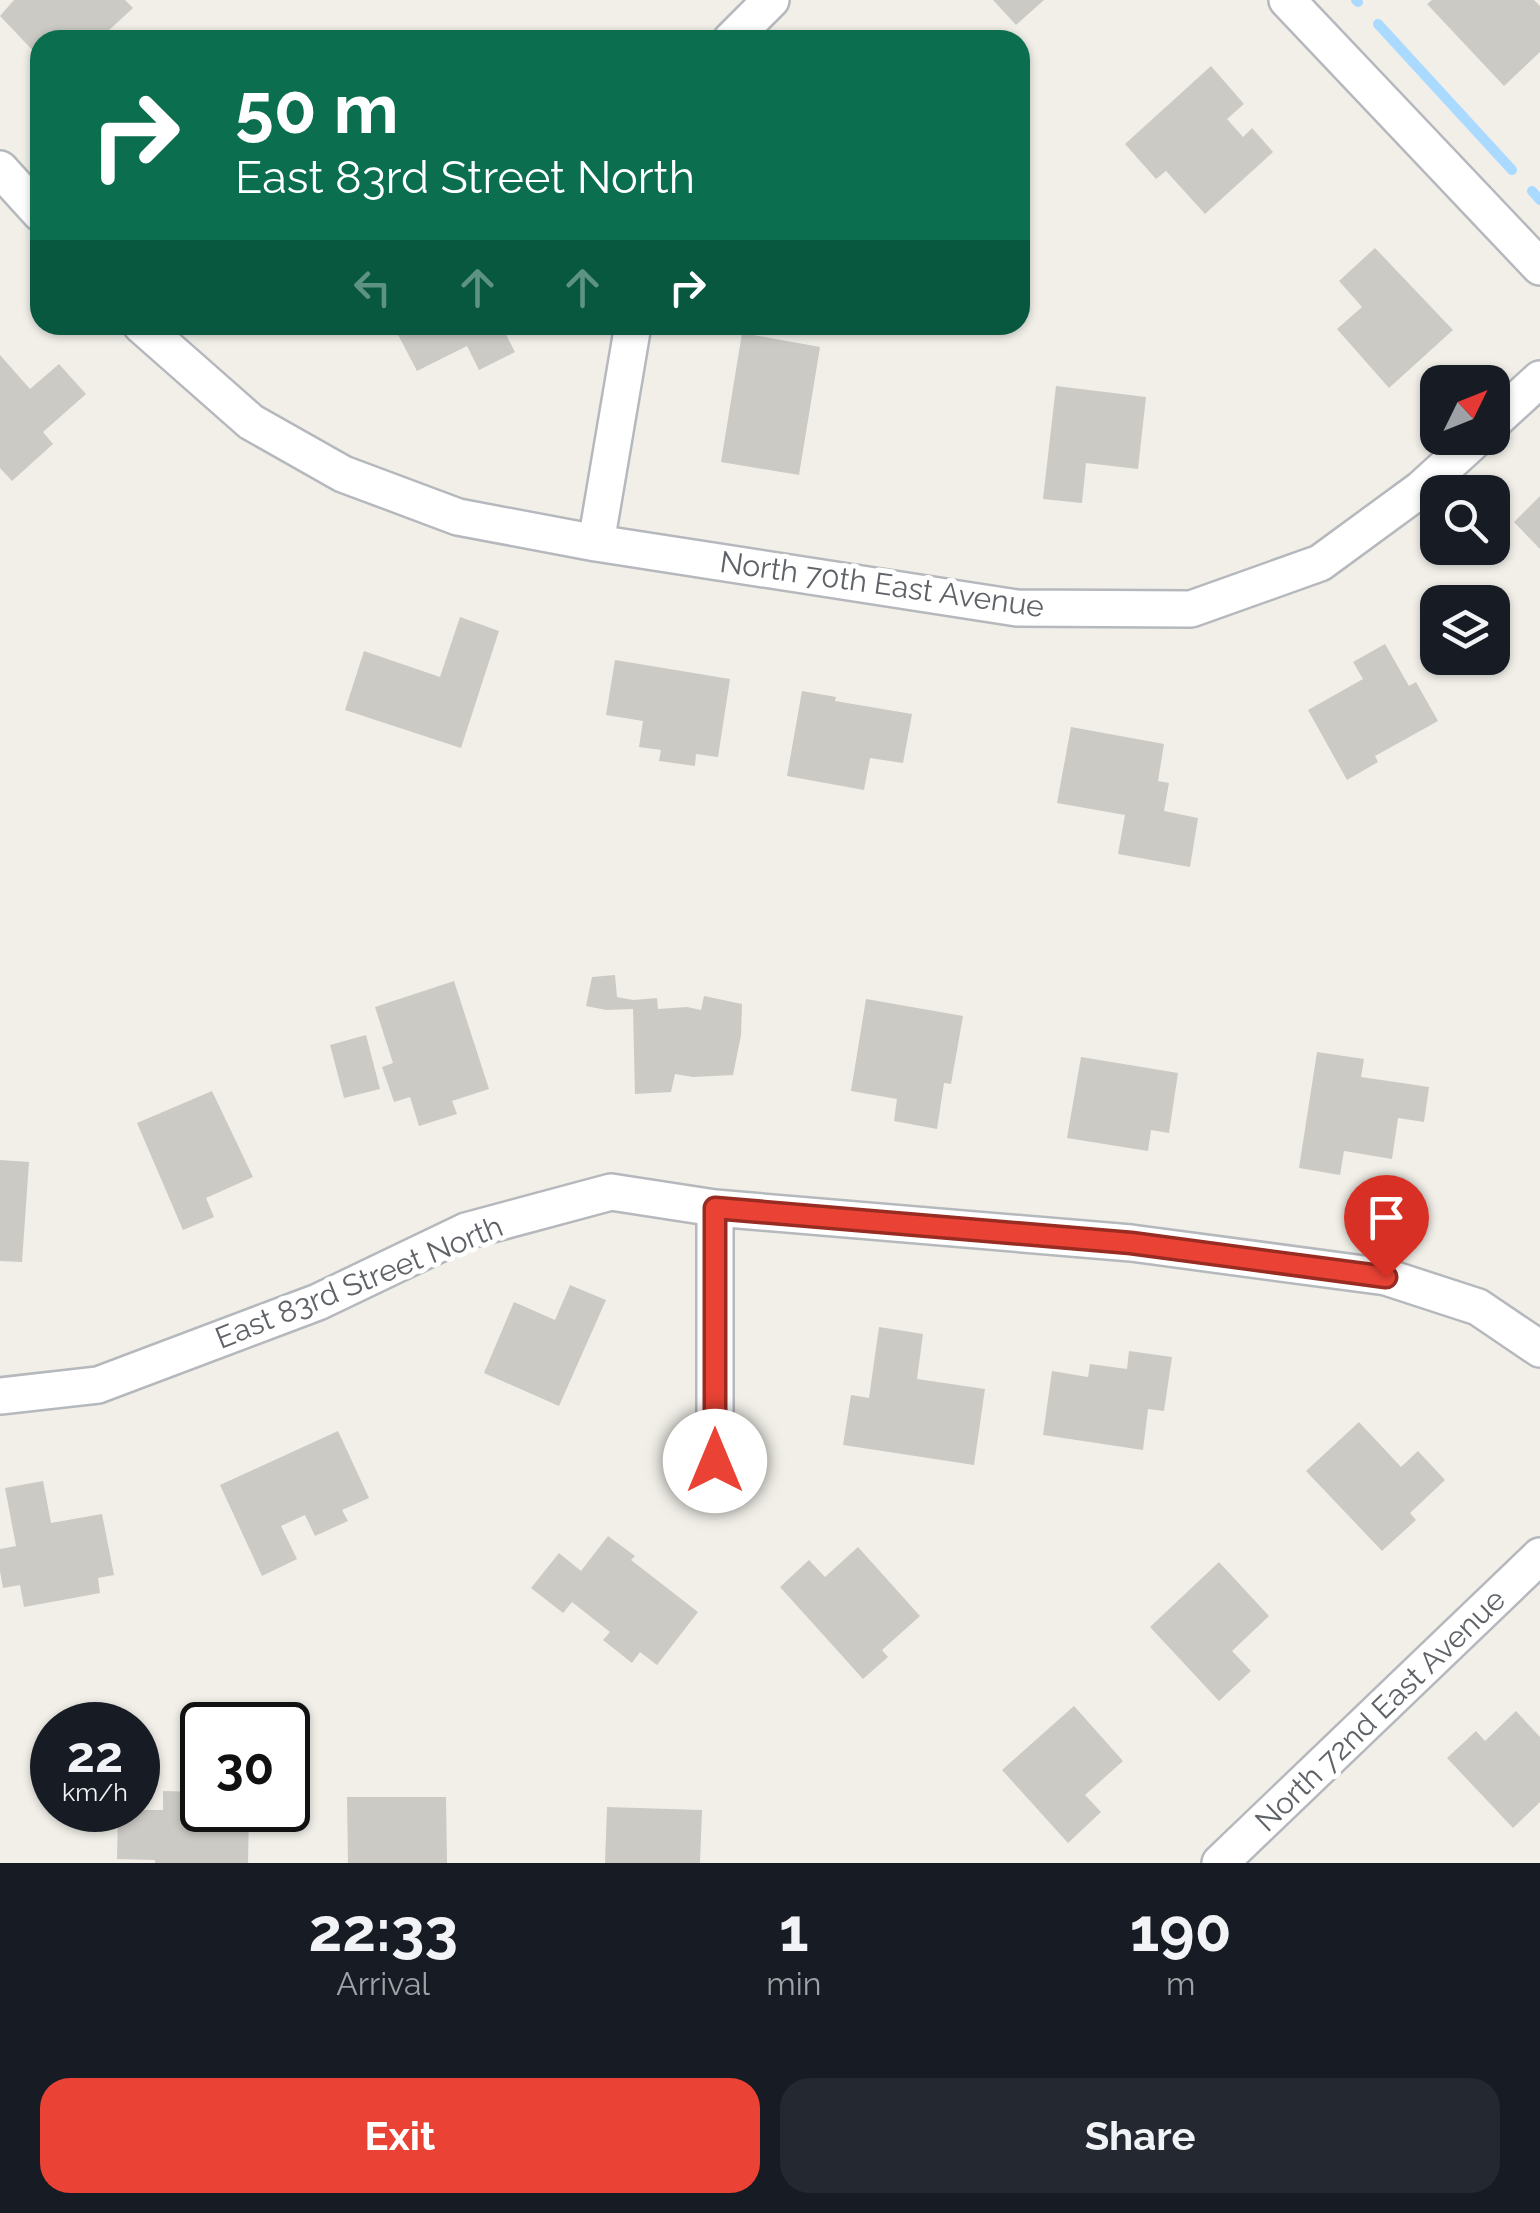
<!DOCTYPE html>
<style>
:root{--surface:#171b24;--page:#242831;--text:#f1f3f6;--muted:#9ea1a6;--accent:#ea4335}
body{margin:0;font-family:Raleway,sans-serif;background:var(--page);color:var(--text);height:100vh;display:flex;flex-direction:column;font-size:38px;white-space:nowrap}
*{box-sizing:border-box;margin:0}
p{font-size:32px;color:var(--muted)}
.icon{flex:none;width:55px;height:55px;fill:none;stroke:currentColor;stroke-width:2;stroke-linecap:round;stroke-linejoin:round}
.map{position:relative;height:1863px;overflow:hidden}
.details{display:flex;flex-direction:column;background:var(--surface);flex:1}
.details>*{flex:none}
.top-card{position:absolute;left:30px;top:30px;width:1000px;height:305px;border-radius:30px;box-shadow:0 2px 8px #0004;background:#0b6e4f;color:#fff;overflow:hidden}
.needle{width:65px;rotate:47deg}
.tools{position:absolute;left:1420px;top:365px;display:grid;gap:20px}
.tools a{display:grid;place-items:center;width:90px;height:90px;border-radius:20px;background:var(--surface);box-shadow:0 2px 8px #0004;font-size:50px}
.speed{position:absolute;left:30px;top:1702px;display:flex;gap:20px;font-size:50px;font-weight:700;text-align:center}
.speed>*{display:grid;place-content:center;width:130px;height:130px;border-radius:50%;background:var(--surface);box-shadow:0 2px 8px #0004;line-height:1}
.speed small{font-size:25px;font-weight:400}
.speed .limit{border:5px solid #111;border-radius:15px;background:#fff;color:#111}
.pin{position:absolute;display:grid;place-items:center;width:85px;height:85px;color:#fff;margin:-102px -42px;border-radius:50% 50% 50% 0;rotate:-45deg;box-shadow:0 0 10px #0007}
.pin .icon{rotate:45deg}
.me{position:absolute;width:110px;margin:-55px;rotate:0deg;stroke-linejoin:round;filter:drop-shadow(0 0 8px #0008)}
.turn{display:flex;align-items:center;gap:35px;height:210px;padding:0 40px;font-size:45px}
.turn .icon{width:130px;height:130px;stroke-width:2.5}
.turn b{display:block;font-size:70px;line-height:85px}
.lanes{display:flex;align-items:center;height:95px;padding:0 40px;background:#0003;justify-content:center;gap:50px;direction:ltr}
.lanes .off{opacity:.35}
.eta{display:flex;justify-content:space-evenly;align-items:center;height:170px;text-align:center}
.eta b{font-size:60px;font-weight:700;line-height:70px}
.cta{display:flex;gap:20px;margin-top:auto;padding:20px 40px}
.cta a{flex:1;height:115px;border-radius:30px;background:var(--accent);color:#fff;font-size:40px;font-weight:700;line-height:115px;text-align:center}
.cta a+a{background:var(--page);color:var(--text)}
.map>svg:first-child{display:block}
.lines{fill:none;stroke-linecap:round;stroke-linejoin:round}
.stream{stroke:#aadaff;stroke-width:10}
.building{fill:#cccac5}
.minor-casing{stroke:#b5b8bc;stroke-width:40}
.minor{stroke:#fff;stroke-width:35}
.route-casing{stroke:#982c22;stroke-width:25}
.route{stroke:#ea4335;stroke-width:18}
.labels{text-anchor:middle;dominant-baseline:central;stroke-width:10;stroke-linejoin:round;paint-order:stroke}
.street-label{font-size:30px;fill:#5f6368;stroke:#fff}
</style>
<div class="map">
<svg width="1540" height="1863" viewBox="0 0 1540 1863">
<rect width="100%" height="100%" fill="#f1efe8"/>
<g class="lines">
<path class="stream" d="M1356,0L1358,2
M1378,24L1512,170
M1532,191L1540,200"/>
</g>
<path class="building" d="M14,0H125L133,8L107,32L115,40H40V58L0,16Z
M993,0H1044L1016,25Z
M1432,0H1534L1540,6V52L1504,86L1427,4Z
M1211,66L1244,104L1227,119L1243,137L1252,128L1273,152L1205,214L1166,171L1156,179L1125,144Z
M1375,248L1453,330L1389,388L1337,329L1362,307L1339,281Z
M393,325H501L515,352L479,370L467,346L417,371Z
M742,333L820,347L799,475L721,462Z
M0,355L30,389L59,364L86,394L43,432L53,444L12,481L0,468Z
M1056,386L1146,397L1138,469L1086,463L1082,503L1043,499Z
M1540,496V549L1514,522Z
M460,617L499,631L461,748L345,710L364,651L440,677Z
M1385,644L1409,686L1416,682L1438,721L1375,756L1378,762L1347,780L1308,710L1363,679L1353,662Z
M615,660L730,679L718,757L696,754L695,766L659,761L661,750L639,747L643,721L606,715Z
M802,691L836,697L835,701L912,714L903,763L870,758L864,790L787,776Z
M1071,727L1164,744L1158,781L1169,783L1164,811L1198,818L1190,867L1118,854L1125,815L1057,803Z
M615,975L617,997L633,1000L657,998L658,1009L687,1007L701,1010L704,996L742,1004L741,1035L733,1075L693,1077L675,1074L671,1092L635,1094L633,1009L606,1010L586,1006L592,977Z
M454,981L489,1089L452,1101L457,1114L419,1126L410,1097L394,1102L382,1067L393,1063L375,1007Z
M866,999L963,1016L951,1084L944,1083L937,1129L894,1121L897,1099L851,1091Z
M366,1035L380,1089L344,1098L330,1045Z
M1317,1052L1364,1059L1361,1077L1429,1087L1424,1122L1398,1118L1392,1159L1344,1151L1340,1175L1299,1168Z
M1081,1057L1178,1073L1169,1133L1151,1130L1148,1151L1067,1138Z
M212,1091L253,1177L206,1198L214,1217L183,1230L137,1123Z
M0,1160L29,1162L22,1262L0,1261Z
M570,1285L606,1300L559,1406L484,1373L514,1302L555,1320Z
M879,1327L923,1334L917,1379L985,1389L974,1465L843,1445L851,1395L869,1398Z
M1129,1351L1172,1357L1164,1411L1148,1409L1143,1450L1043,1435L1052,1371L1088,1377L1090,1364L1127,1369Z
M1359,1422L1401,1467L1418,1451L1445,1480L1410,1513L1416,1520L1382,1551L1306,1471Z
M338,1431L369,1498L342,1510L348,1521L315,1536L305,1515L281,1526L297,1559L262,1576L220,1485Z
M43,1481L51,1523L102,1514L114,1575L98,1578L100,1593L24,1607L20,1585L3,1588L0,1571V1549L16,1546L5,1488Z
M608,1536L635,1556L631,1560L698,1612L657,1665L640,1652L632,1663L603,1640L610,1632L572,1602L563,1613L531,1588L559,1553L581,1571Z
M858,1547L920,1616L882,1650L888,1657L863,1679L780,1587L809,1560L825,1577Z
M1219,1562L1269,1616L1232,1651L1251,1671L1219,1701L1150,1627Z
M1074,1706L1123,1761L1085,1795L1101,1812L1068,1843L1002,1770Z
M1516,1711L1540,1737V1802L1513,1828L1447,1758L1476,1731L1485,1741Z
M163,1791L202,1792V1810H249L248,1863H155V1860L117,1859L118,1810H163Z
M347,1797H446L447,1863H348Z
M607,1807L702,1810L700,1863H605Z"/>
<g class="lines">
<defs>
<path id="minor" d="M1287,0L1540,267
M731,40L771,0
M0,169L40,213
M141,325L251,422L343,474L458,517L596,543L1017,608L1191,609L1320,563L1421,489L1477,438
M1492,423L1540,379
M596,543L633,325
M715,1208V1461
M0,1396L98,1385L318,1302L466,1231L611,1192L715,1208L1131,1243L1386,1277L1478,1307L1540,1349
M1220,1863L1540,1556"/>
</defs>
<use href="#minor" class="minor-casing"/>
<use href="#minor" class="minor"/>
</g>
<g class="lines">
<defs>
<path id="route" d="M715,1461V1208L1131,1243L1386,1277"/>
</defs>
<use href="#route" class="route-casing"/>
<use href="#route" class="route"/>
</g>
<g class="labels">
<g class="street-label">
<text transform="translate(882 584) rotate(8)">North 70th East Avenue</text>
<text transform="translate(359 1282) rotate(-22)">East 83rd Street North</text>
<text transform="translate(1380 1710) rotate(-44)">North 72nd East Avenue</text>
</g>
</g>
</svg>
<div class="tools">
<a><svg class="needle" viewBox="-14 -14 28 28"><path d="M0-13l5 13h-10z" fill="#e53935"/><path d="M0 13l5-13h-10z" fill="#9ea1a6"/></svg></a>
<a><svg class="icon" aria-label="search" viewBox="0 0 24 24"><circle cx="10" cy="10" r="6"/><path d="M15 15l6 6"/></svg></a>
<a><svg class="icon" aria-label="layers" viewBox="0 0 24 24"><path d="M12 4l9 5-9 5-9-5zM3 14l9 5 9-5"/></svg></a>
</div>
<div class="speed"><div>22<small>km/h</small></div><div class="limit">30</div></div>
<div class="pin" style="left:1386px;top:1277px;background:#d93025"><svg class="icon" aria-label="arrive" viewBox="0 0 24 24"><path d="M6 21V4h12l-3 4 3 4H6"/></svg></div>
<svg class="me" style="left:715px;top:1461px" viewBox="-20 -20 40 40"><circle r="19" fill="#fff"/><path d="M0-13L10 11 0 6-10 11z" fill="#ea4335"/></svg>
<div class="top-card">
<div class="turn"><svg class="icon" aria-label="right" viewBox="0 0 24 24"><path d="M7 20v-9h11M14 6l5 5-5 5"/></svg><div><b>50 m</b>East 83rd Street North</div></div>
<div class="lanes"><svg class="icon off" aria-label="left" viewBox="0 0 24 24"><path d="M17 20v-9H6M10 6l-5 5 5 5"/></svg><svg class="icon off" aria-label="ahead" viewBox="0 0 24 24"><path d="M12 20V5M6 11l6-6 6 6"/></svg><svg class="icon off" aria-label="ahead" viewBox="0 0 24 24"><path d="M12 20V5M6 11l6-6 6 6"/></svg><svg class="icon" aria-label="right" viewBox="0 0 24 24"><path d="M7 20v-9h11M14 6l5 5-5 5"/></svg></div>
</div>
</div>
<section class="details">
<div class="eta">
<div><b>22:33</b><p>Arrival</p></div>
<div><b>1</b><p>min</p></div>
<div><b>190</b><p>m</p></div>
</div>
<div class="cta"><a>Exit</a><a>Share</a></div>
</section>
